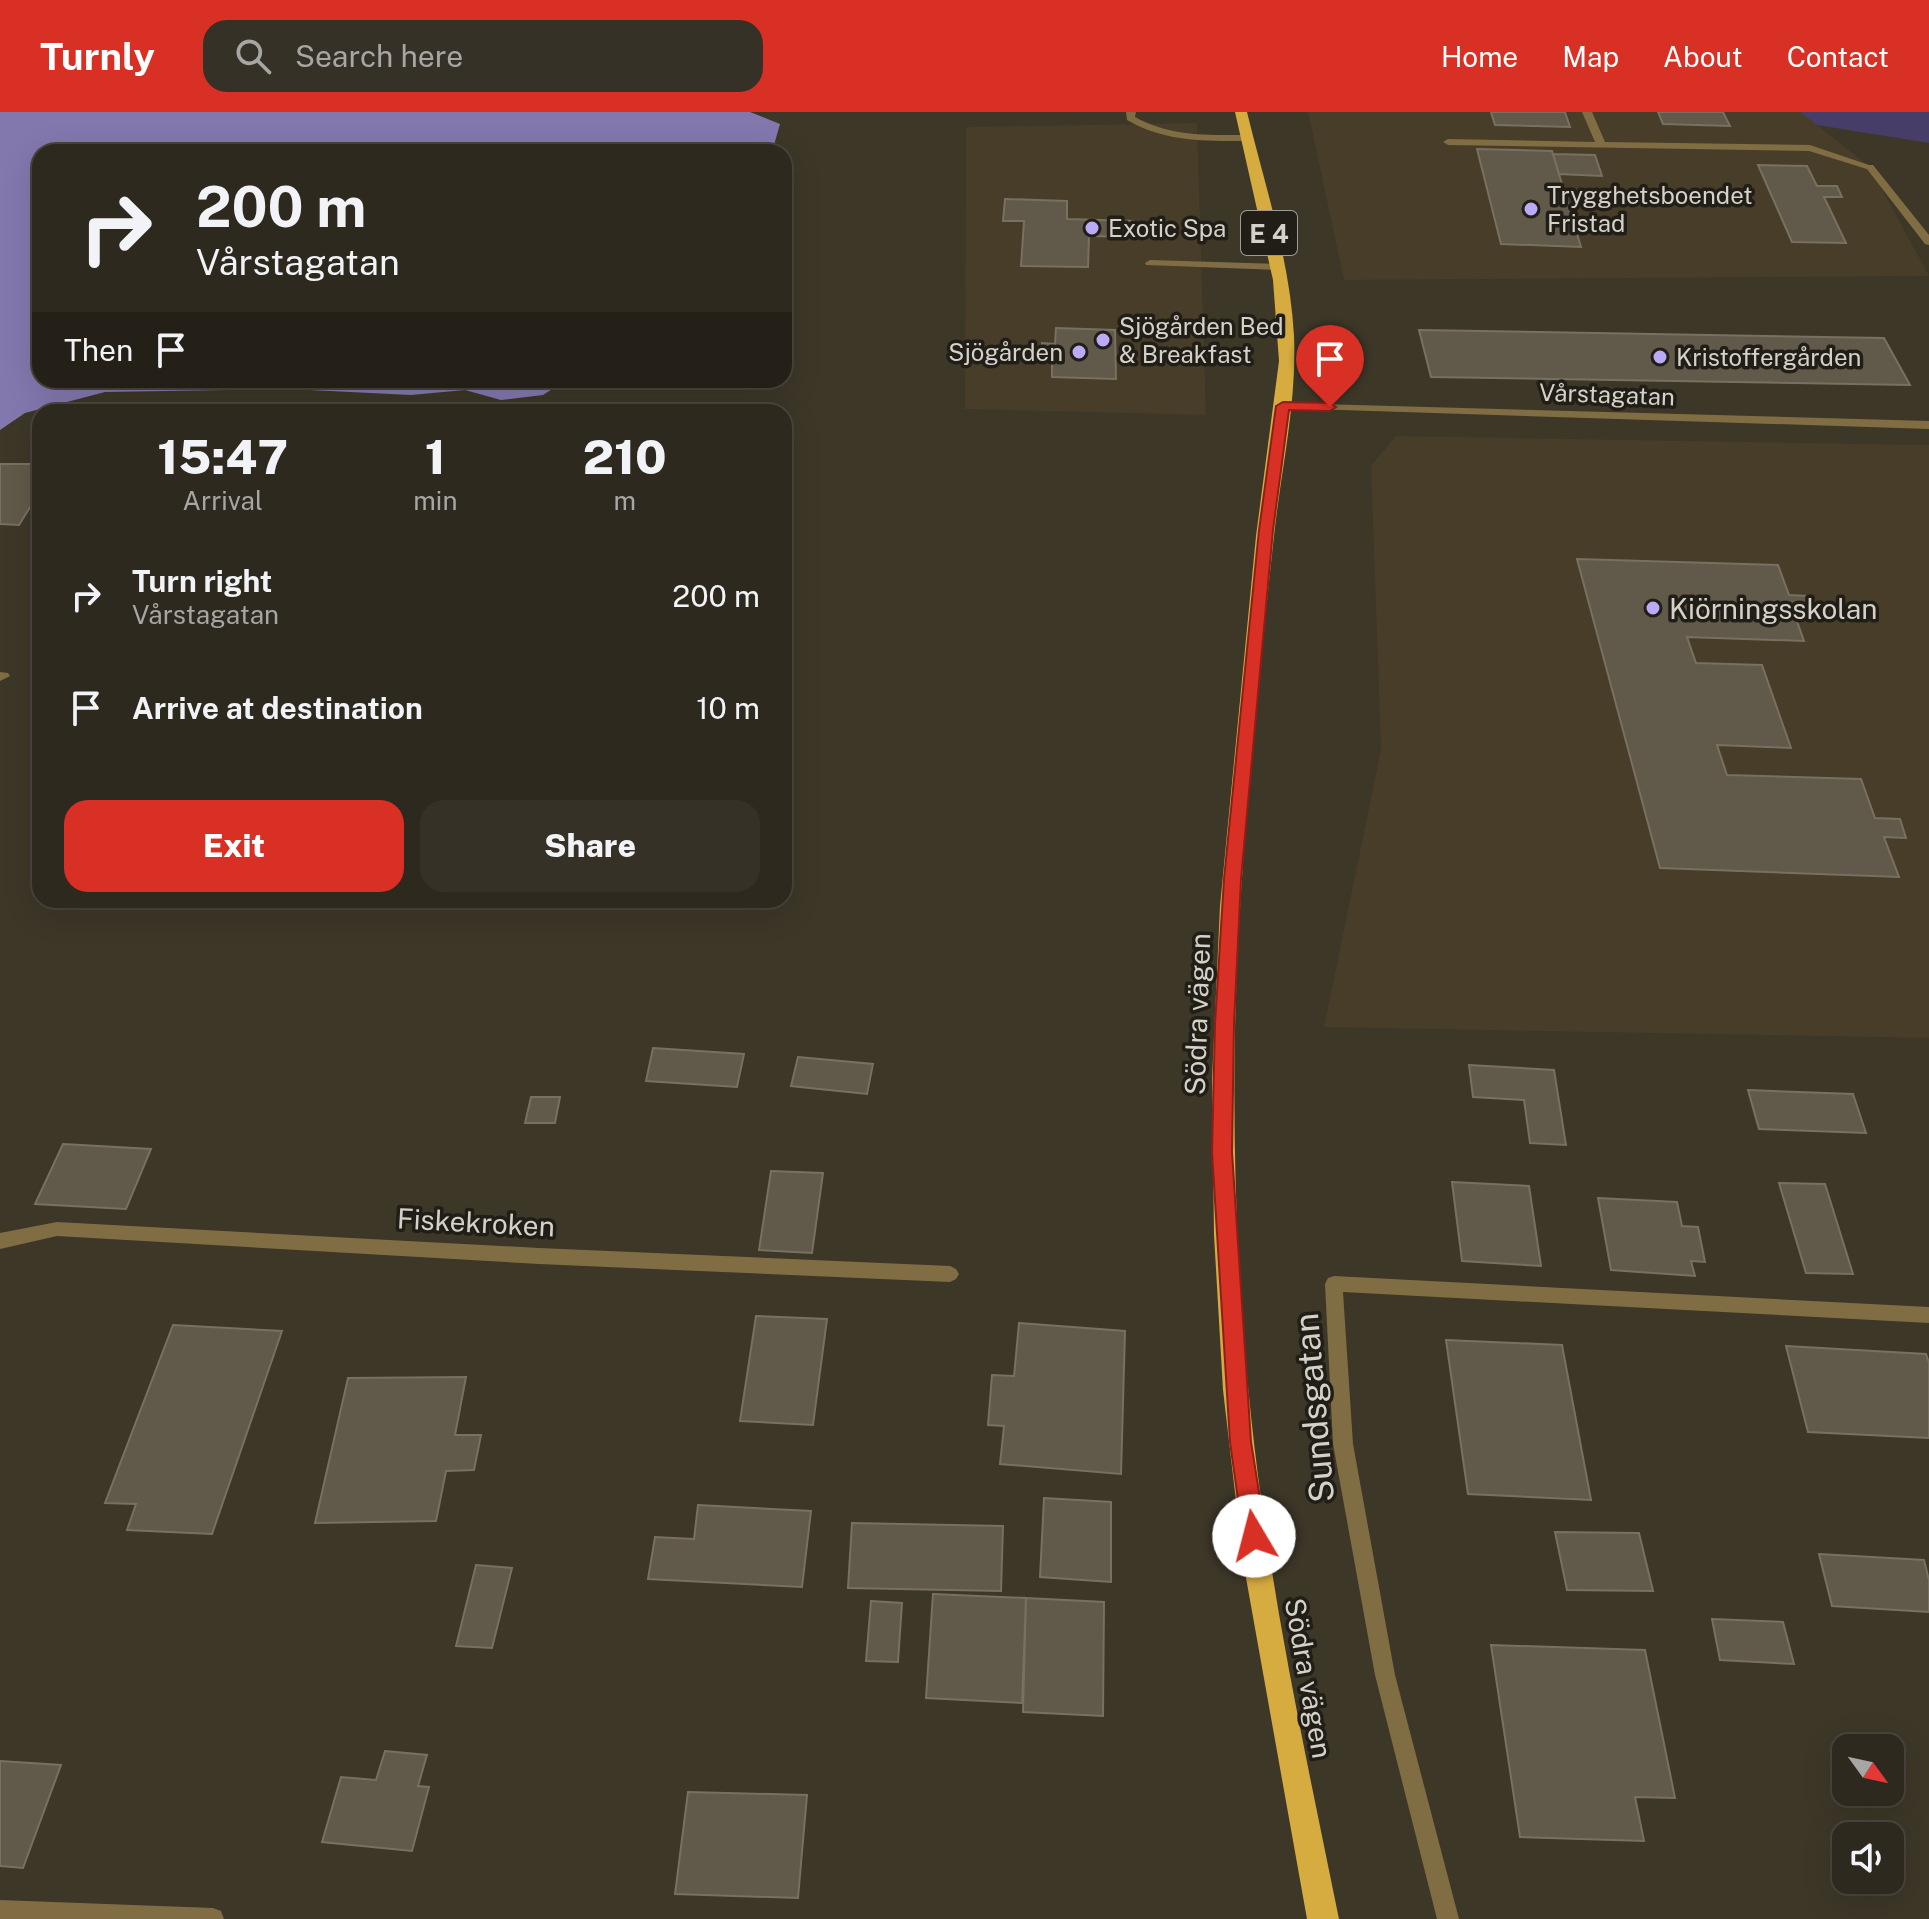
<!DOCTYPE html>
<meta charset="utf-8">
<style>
:root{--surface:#2e291e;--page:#363127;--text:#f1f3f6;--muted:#a7a6a4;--line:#49453c;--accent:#d93025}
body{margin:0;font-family:"Public Sans",sans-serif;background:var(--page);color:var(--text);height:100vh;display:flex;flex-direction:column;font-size:30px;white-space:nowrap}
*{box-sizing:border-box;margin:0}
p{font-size:26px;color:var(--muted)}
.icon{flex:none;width:44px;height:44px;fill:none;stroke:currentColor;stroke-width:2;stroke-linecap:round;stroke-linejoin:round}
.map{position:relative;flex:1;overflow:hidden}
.drawer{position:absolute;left:32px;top:292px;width:760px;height:504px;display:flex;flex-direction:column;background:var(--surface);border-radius:24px;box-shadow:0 8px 32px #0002,0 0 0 2px var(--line)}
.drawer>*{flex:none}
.banner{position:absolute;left:32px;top:32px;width:760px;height:244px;border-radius:24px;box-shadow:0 8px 32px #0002,0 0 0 2px var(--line);background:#2e291e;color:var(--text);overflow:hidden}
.needle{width:52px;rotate:123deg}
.fabs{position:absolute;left:1832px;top:1622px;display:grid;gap:16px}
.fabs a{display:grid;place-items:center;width:72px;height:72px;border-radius:16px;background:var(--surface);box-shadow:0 8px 32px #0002,0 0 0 2px var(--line);font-size:40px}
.pin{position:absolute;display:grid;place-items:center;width:68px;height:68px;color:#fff;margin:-82px -34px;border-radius:50% 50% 50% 0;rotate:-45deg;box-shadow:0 0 8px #0007}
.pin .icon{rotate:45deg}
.me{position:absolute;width:88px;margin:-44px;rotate:352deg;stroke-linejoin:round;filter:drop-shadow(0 0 6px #0008)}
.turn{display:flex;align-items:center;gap:28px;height:168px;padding:0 32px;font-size:36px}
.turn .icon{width:104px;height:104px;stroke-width:2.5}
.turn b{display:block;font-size:56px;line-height:68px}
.then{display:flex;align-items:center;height:76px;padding:0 32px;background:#0003;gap:16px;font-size:30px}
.eta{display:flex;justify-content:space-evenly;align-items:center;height:136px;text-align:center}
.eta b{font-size:48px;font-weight:800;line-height:56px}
.button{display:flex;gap:16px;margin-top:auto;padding:16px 32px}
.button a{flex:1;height:92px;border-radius:24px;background:var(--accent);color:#fff;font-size:32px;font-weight:800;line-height:92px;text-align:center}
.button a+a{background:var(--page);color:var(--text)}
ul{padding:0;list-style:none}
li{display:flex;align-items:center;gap:24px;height:112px;padding:0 32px}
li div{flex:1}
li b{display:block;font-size:30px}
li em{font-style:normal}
header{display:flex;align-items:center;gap:48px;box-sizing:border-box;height:112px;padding:0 40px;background:var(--accent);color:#fff}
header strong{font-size:38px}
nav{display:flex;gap:44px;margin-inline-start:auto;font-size:28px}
.search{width:560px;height:72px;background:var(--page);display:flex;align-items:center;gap:20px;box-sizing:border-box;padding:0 28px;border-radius:24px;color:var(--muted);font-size:30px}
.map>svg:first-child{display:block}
.built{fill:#473d28}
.green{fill:#473d69}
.water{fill:#8378ae}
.building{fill:#615949;stroke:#787060;stroke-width:2}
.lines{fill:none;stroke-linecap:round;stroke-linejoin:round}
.service{fill:#806d43;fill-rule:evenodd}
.minor{fill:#806d43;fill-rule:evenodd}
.trunk{fill:#d6ab40;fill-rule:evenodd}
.route{fill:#d93025;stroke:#8d1f18;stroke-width:2}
.poi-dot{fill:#bbaaf6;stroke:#211e18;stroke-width:3}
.labels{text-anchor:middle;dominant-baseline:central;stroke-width:7;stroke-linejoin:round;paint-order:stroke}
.far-poi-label{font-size:24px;fill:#d5d1c8;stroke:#211e18;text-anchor:start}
.far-street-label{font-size:24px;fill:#d5d1c8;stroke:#211e18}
.shield{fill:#211e18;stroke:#9f9b93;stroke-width:2}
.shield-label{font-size:26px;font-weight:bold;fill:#d5d1c8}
.poi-label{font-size:28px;fill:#d5d1c8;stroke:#211e18;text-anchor:start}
.street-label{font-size:28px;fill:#d5d1c8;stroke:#211e18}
.near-street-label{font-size:34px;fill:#d5d1c8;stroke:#211e18}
</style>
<header>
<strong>Turnly</strong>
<div class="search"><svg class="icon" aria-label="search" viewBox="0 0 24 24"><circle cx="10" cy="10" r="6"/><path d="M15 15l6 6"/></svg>Search here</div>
<nav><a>Home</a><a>Map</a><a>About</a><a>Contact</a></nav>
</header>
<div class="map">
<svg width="1929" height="1807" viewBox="0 0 1929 1807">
<rect width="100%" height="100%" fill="#3d3728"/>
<path class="built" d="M1308,0H1810L1817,13L1870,55L1929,164L1344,168Z
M1197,11L1206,303L965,297L966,15Z
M1396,324L1929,333V926L1324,915L1381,637L1371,354Z"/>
<path class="green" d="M1800,0H1929V31L1817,13Z"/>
<path class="water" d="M0,0H750L780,12L772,40H40V268H566L543,283L501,288L465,278L411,283L289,277L105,280L25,301L0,318Z"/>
<path class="building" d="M1491,0H1565L1570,15L1495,13Z
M1658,0H1723L1730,14L1663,12Z
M1477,37L1552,39L1581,135L1501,132Z
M1553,42L1595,43L1602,64L1559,62Z
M1758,53L1807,54L1817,74H1837L1842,85H1824L1846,131L1792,130Z
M1005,87L1067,89V107L1134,109V125L1089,124L1088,155L1021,154L1024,109H1003Z
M1056,216L1115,218L1116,267L1052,265V248H1041L1042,231L1055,232Z
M1419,218L1884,226L1910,273L1431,265Z
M0,352H40V379L19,413L0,412Z
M1577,447L1778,453L1789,483L1809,484L1816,501H1794L1804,529L1687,525L1696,551L1762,553L1791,636L1717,633L1727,663L1861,667L1875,706L1900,707L1906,726L1884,725L1899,765L1660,756Z
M653,936L744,942L737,975L646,969Z
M798,945L873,952L867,982L791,974Z
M1469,953L1554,958L1566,1033L1530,1031L1524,988L1473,985Z
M1748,978L1853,982L1866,1021L1759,1017Z
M531,985H560L555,1011H525Z
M63,1032L151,1037L126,1097L35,1092Z
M771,1059L823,1061L812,1141L759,1138Z
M1452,1070L1529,1074L1541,1154L1462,1149Z
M1779,1071L1825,1072L1853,1162L1806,1161Z
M1598,1086L1677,1090L1682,1114L1698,1115L1705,1150L1691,1149L1695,1164L1611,1158Z
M756,1204L827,1207L813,1313L740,1309Z
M1019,1211L1125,1219L1121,1362L1000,1352L1004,1314L988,1313L992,1263L1014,1264Z
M173,1213L282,1219L212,1422L127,1418L136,1392L105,1391Z
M1446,1228L1562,1233L1591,1388L1468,1382Z
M1786,1234L1926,1242L1929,1251V1326L1808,1320Z
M466,1265L455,1323H481L474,1358L446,1359L436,1409L315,1411L348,1266Z
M1044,1386L1111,1390V1470L1040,1465Z
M698,1393L811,1399L802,1475L648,1467L655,1425L694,1427Z
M852,1411L1003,1414L1001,1479L848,1476Z
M1555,1420L1639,1421L1653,1479L1567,1478Z
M1819,1442L1924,1448L1929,1468V1500L1832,1494Z
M476,1453L512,1456L492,1536L456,1534Z
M933,1482L1026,1486L1022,1591L926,1586Z
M1026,1486L1104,1490L1103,1604L1023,1600Z
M871,1489L902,1491L898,1550L866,1549Z
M1712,1507L1783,1510L1794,1552L1720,1548Z
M1491,1533L1645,1538L1675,1686L1635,1685L1644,1729L1520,1725Z
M385,1639L427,1643L418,1674L429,1675L412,1739L322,1730L341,1665L376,1668Z
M0,1649L61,1653L23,1756L0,1754Z
M688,1680L807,1683L798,1786L675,1782Z"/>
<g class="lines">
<path class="service" d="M1126,0H1136L1135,5C1171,25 1207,23 1247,23L1252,26L1247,29C1204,29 1165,30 1127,8Z
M1582,0H1592L1605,30L1810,33L1875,55L1870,58L1809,39L1448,33L1443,30L1448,27L1595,30Z
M1150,148L1277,152L1282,155L1277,158L1146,153L1145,151Z
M0,560L8,561L10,564L0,569Z"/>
<path class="minor" d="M1867,53H1873L1929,123V133L1925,132L1867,57Z
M1283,291L1929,309V317L1279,296L1277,294Z
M57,1110L539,1136L950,1154L956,1157L959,1162L956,1167L950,1170L539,1152L57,1124L0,1137V1121Z
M1334,1164L1929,1195V1211L1343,1180L1353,1332L1395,1563L1459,1807H1437L1375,1563L1333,1332L1325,1172L1328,1166Z
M0,1788L213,1796L221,1799L224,1807H0Z"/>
<path class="trunk" d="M1235,0H1247C1265,74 1290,148 1294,224C1297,291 1281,358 1274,424C1256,588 1239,753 1235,917C1232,1076 1240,1236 1262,1393C1281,1532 1311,1669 1339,1807H1307L1243,1449L1223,1278L1214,1123L1212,968L1220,794L1256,424L1279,249L1273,168Z"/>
</g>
<path class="route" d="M1283,290L1330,291L1336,295L1330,299L1289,298L1273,418L1241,767L1234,912L1232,1040L1251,1330L1266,1424L1262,1431L1254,1434L1246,1431L1243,1424L1230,1330L1212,1040L1215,912L1224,767L1259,418L1276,294Z"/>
<g class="poi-dot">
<circle cx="1531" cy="97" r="8"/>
<circle cx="1092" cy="116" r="8"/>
<circle cx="1103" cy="228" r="8"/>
<circle cx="1079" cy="240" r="8"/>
<circle cx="1660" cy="245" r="8"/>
<circle cx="1653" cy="496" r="8"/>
</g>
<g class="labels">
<g class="far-poi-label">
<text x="1547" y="83">Trygghetsboendet<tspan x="1547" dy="28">Fristad</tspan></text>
<text x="1108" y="116">Exotic Spa</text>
<text x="1119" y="214">Sjögården Bed<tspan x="1119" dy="28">&amp; Breakfast</tspan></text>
<text x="1063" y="240" text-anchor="end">Sjögården</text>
<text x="1676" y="245">Kristoffergården</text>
</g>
<g class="far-street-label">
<text transform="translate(1607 282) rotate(2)">Vårstagatan</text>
</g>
<rect class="shield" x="1241" y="99" width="56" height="44" rx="6"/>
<g class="shield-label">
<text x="1269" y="121">E 4</text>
</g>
<g class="poi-label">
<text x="1669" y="496">Kiörningsskolan</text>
</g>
<g class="street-label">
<text transform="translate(1197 902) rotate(-88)">Södra vägen</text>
<text transform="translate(476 1110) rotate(3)">Fiskekroken</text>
<text transform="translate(1309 1566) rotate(80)">Södra vägen</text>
</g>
<g class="near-street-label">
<text transform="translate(1314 1296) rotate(-95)">Sundsgatan</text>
</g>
</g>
</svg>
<div class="fabs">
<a><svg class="needle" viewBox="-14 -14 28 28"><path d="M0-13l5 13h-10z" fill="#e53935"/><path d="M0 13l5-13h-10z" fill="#a7a6a4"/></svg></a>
<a><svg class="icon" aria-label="sound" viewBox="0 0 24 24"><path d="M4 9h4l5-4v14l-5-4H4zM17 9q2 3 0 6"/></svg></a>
</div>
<div class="pin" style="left:1330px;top:295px;background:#d93025"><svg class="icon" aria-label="arrive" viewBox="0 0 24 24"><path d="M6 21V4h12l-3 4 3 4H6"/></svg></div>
<svg class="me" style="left:1254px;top:1424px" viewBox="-20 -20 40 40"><circle r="19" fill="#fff"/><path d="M0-13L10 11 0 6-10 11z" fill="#d93025"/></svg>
<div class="banner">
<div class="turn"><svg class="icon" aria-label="right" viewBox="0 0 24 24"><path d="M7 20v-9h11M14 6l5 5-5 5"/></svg><div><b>200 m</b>Vårstagatan</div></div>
<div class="then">Then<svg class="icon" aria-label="arrive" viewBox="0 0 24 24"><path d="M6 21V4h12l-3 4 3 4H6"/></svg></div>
</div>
<section class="drawer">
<div class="eta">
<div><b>15:47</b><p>Arrival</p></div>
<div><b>1</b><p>min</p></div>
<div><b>210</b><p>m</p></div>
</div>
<ul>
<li><svg class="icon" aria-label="right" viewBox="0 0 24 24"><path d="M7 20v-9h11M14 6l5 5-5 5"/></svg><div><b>Turn right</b><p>Vårstagatan</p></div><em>200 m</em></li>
<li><svg class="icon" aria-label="arrive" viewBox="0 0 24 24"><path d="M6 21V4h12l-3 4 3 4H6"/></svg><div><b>Arrive at destination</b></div><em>10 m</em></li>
</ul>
<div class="button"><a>Exit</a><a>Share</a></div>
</section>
</div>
